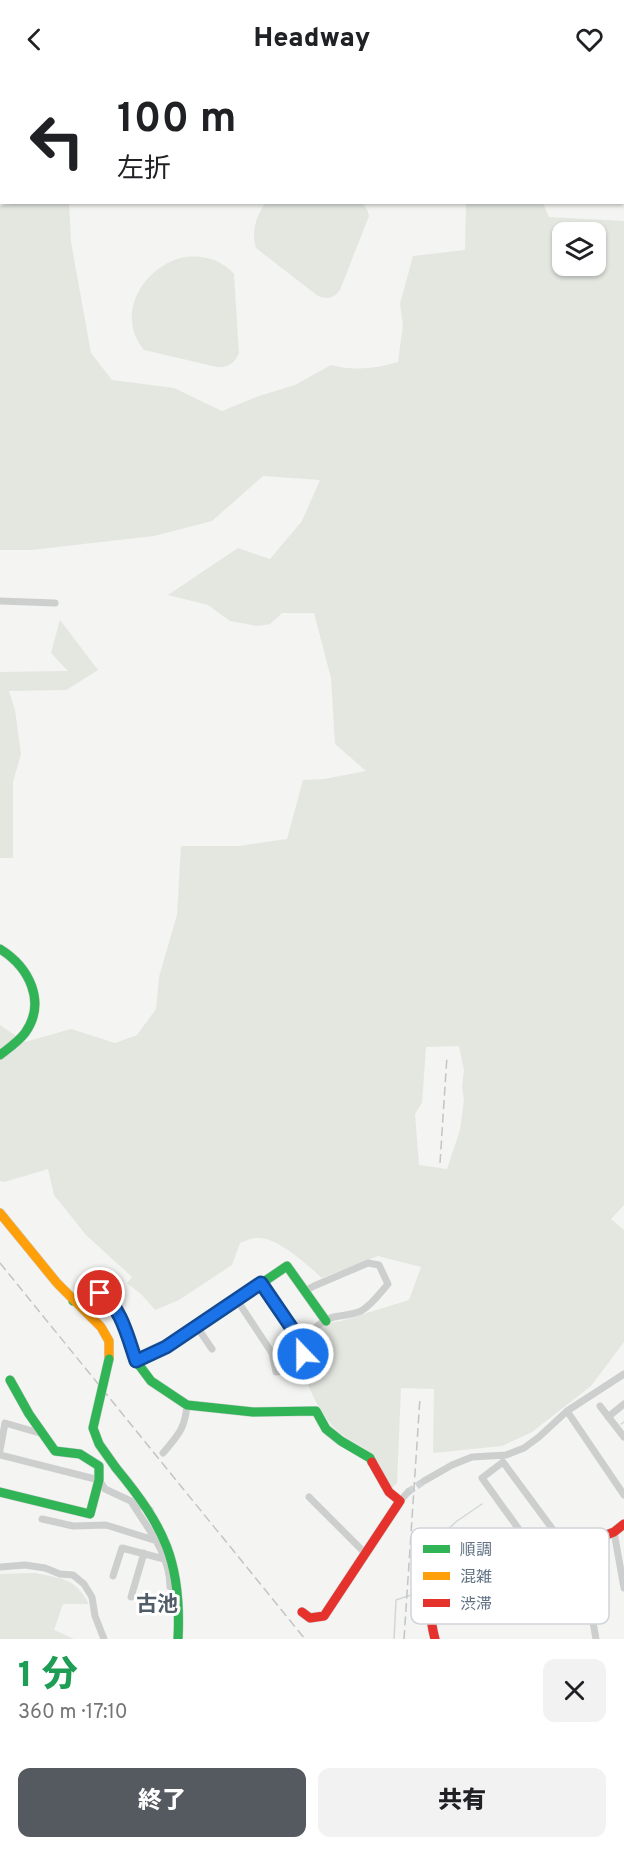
<!DOCTYPE html>
<html lang="ja">
<meta charset="utf-8">
<style>
:root{--surface:#fff;--page:#f2f2f2;--text:#202124;--muted:#757577;--accent:#555a61}
body{margin:0;font-family:Overpass,"Noto Sans JP",sans-serif;background:var(--page);color:var(--text);height:100vh;display:flex;flex-direction:column;font-size:22px;white-space:nowrap}
*{box-sizing:border-box;margin:0}
p{font-size:20px;color:var(--muted)}
.icon{flex:none;width:33px;height:33px;fill:none;stroke:currentColor;stroke-width:2;stroke-linecap:round;stroke-linejoin:round}
.map{position:relative;height:1561px;overflow:hidden}
.sheet{display:flex;flex-direction:column;background:var(--surface);flex:1}
.sheet>*{flex:none}
.guide{position:absolute;left:0px;top:0px;width:624px;height:126px;box-shadow:0 2px 4px #0004;background:#fff;color:var(--text);overflow:hidden}
.controls{position:absolute;left:552px;top:144px;display:grid;gap:12px}
.controls a{display:grid;place-items:center;width:54px;height:54px;border-radius:12px;background:var(--surface);box-shadow:0 2px 4px #0004;font-size:30px}
.pin{position:absolute;display:grid;place-items:center;width:51px;height:51px;color:#fff;margin:-26px;border:3px solid #fff;border-radius:50%;box-shadow:0 2px 6px #0007}
.me{position:absolute;width:66px;margin:-33px;rotate:338deg;stroke-linejoin:round;filter:drop-shadow(0 0 4px #0008)}
.turn{display:flex;align-items:center;gap:21px;height:126px;padding:0 18px;font-size:27px}
.turn .icon{width:78px;height:78px;stroke-width:2.5}
.turn b{display:block;font-size:42px;line-height:51px}
.round{display:grid;place-items:center;flex:none;width:63px;height:63px;border-radius:12px;background:var(--page)}
.head{display:flex;align-items:center;justify-content:space-between;height:102px;padding:0 18px}
h1{font-size:36px;font-weight:800;line-height:45px;color:#1e9e55}
.action{display:flex;gap:12px;margin-top:auto;padding:12px 18px}
.action a{flex:1;height:69px;border-radius:12px;background:var(--accent);color:#fff;font-size:24px;font-weight:800;line-height:69px;text-align:center}
.action a+a{background:var(--page);color:var(--text)}
header{display:flex;justify-content:space-between;align-items:center;height:78px;padding:0 18px;background:var(--surface);font-size:27px;font-weight:800}
.map>svg:first-child{display:block}
.green{fill:#e3e7e0;fill-rule:evenodd}
.lines{fill:none;stroke-linecap:round;stroke-linejoin:round}
.stream{stroke:#d0d7da;stroke-width:1.5}
.street-tunnel{stroke:#d0d4d7;stroke-width:7;stroke-dasharray:7 3.5;stroke-linecap:butt}
.fast-casing{stroke:#cfd1d2;stroke-width:10}
.slow-casing{stroke:#cfd1d2;stroke-width:10}
.jam-casing{stroke:#cfd1d2;stroke-width:10}
.street{stroke:#cdcfcf;stroke-width:7}
.fast{stroke:#30b455;stroke-width:9}
.slow{stroke:#ff9f0a;stroke-width:9}
.jam{stroke:#e5322d;stroke-width:9}
.rail{stroke:#c3c4c5;stroke-width:1.5;stroke-dasharray:9 4.5;stroke-linecap:butt}
.fast-bridge-casing{stroke:#cfd1d2;stroke-width:10;stroke-linecap:butt}
.fast-bridge{stroke:#30b455;stroke-width:9}
.route-casing{stroke:#114b97;stroke-width:15}
.route{stroke:#1a73e8;stroke-width:10}
.labels{text-anchor:middle;dominant-baseline:central;stroke-width:6;stroke-linejoin:round;paint-order:stroke}
.quarter-label{font-size:21px;font-weight:bold;fill:#505d69;stroke:#fff}
.key{fill:#fff;stroke:#d0d5da;stroke-width:1.5}
.key-label{font-size:16px;fill:#627385}
</style>
<header><svg class="icon" aria-label="back" viewBox="0 0 24 24"><path d="M15 5l-7 7 7 7"/></svg>Headway<svg class="icon" aria-label="heart" viewBox="0 0 24 24"><path d="M12 20l-8-8c-3-5 5-10 8-4 3-6 11-1 8 4z"/></svg></header>
<div class="map">
<svg width="624" height="1561" viewBox="0 0 624 1561">
<rect width="100%" height="100%" fill="#f4f4f2"/>
<path class="green" d="M266,124L362,125L367,131L369,138L340,212C334,220 327,222 318,218L256,170C251,154 256,138 266,124Z
M18,125H69L71,164L91,275L112,302L174,310L222,333L259,318L295,307L331,287C353,293 376,291 398,284L403,247L400,226L413,178L465,172L466,125H543L549,139L624,143V1127L611,1141L624,1152V1264L591,1308L532,1354L502,1368L433,1375L434,1311L401,1310L397,1405L390,1412C385,1399 380,1385 370,1376C362,1367 349,1363 340,1355C324,1343 299,1300 305,1279C308,1267 316,1256 322,1246L341,1243L409,1222L421,1189L378,1178L322,1200C307,1187 278,1159 258,1160C252,1160 245,1163 240,1165L232,1187L179,1222L155,1232L142,1217L127,1205L132,1199L86,1157L54,1117L48,1091L4,1104L0,1103V947L25,964L71,951L115,965L137,957L156,931L159,899L177,837L181,768H239L287,761L303,702L324,701L366,693L335,666L331,600L314,535H282L270,546L258,548L230,543L208,527L168,517L238,470L270,481L302,443L320,402L263,398L212,443L154,458L31,472H0V128ZM562,154H596V188H562ZM459,968L464,992L462,1009L464,1022L460,1052L447,1091L419,1087L415,1036L422,1025L426,969Z
M185,179C203,177 221,181 234,196L239,275C235,285 228,290 217,289L144,272C114,236 144,187 185,179Z
M60,542L98,592L66,612L9,613L15,632L21,676L13,704V780H0V594L68,593L51,575Z
M35,1495C63,1501 74,1499 89,1526H63L54,1552L74,1561H0V1496Z"/>
<g class="lines">
<path class="stream" d="M621,1346L624,1344
M394,1561L396,1522L420,1514L423,1474L457,1443L482,1426"/>
<path class="street-tunnel" d="M408,1414L424,1403"/>
<defs>
<path id="fast" d="M611,0L617,2
M169,2L178,0
M0,29H2
M0,871C29,889 47,924 25,955C18,964 9,970 0,977
M73,1223L84,1214L95,1213L107,1219L121,1242L136,1283L151,1303L187,1327L253,1334L316,1333L326,1351L341,1363L370,1380L372,1384
M136,1283L166,1270L287,1188L326,1243
M116,1390C164,1448 182,1484 178,1561
M0,1414L90,1436L99,1402V1388L80,1376L55,1373L29,1336L10,1302"/>
<path id="slow" d="M0,1135L57,1205L101,1249L109,1263V1281"/>
<path id="jam" d="M302,1534L310,1540L324,1538L400,1423L389,1414L372,1384
M435,1561C425,1524 433,1505 469,1490L596,1461L614,1454L624,1446"/>
</defs>
<use href="#fast" class="fast-casing"/>
<use href="#slow" class="slow-casing"/>
<use href="#jam" class="jam-casing"/>
<path class="street" d="M95,0V2
M0,523L55,525
M261,1205L304,1268
M237,1222L272,1275L276,1294L300,1291C303,1270 310,1245 334,1239C343,1237 352,1237 361,1233C372,1227 380,1215 388,1206L379,1187L368,1185L314,1208L305,1213
M197,1249L212,1271
M600,1328L624,1359
M567,1333L624,1417
M608,1339L624,1326
M0,1372L5,1345L43,1356
M163,1375C178,1357 185,1351 187,1327
M0,1377L99,1402L105,1411L150,1432
M424,1403L452,1387L472,1379L506,1377L524,1370L539,1359L567,1333L624,1296
M309,1419L365,1475
M400,1423L408,1414
M132,1425C148,1451 170,1476 170,1509L177,1515
M42,1441L73,1448L106,1447L157,1463
M614,1454L624,1510
M579,1465L596,1561
M536,1475L482,1400L503,1384L565,1468
M0,1489L25,1487L45,1490L60,1496L73,1497L84,1506L92,1519L95,1538L104,1561
M113,1498L122,1470L164,1481
M131,1519L144,1475"/>
<use href="#fast" class="fast"/>
<use href="#slow" class="slow"/>
<use href="#jam" class="jam"/>
<path class="rail" d="M440,1085L447,978
M0,1185L305,1561
M404,1561L420,1320"/>
<defs>
<path id="fast-bridge" d="M109,1281L93,1350L99,1366L116,1390"/>
</defs>
<use href="#fast-bridge" class="fast-bridge-casing"/>
<use href="#fast-bridge" class="fast-bridge"/>
</g>
<g class="lines">
<defs>
<path id="route" d="M100,1215C121,1228 128,1260 136,1283L166,1269L261,1205L304,1268L303,1276"/>
</defs>
<use href="#route" class="route-casing"/>
<use href="#route" class="route"/>
</g>
<g class="labels">
<g class="quarter-label">
<text x="157" y="1527">古池</text>
</g>
</g>
<rect x="411" y="1450" width="198" height="96" rx="9" class="key"/>
<rect x="423" y="1467" width="27" height="8" fill="#30b455"/>
<rect x="423" y="1494" width="27" height="8" fill="#ff9f0a"/>
<rect x="423" y="1521" width="27" height="8" fill="#e5322d"/>
<g class="key-label">
<text x="460" y="1477">順調</text>
<text x="460" y="1504">混雑</text>
<text x="460" y="1531">渋滞</text>
</g>
</svg>
<div class="controls">
<a><svg class="icon" aria-label="layers" viewBox="0 0 24 24"><path d="M12 4l9 5-9 5-9-5zM3 14l9 5 9-5"/></svg></a>
</div>
<div class="pin" style="left:100px;top:1215px;background:#d93025"><svg class="icon" aria-label="arrive" viewBox="0 0 24 24"><path d="M6 21V4h12l-3 4 3 4H6"/></svg></div>
<svg class="me" style="left:303px;top:1276px" viewBox="-20 -20 40 40"><circle r="17" fill="#1a73e8" stroke="#fff" stroke-width="3"/><path d="M0-11L8 9 0 5-8 9z" fill="#fff"/></svg>
<div class="guide">
<div class="turn"><svg class="icon" aria-label="left" viewBox="0 0 24 24"><path d="M17 20v-9H6M10 6l-5 5 5 5"/></svg><div><b>100 m</b>左折</div></div>
</div>
</div>
<section class="sheet">
<div class="head"><div><h1>1 分</h1><p>360 m · 17:10</p></div><a class="round"><svg class="icon" aria-label="close" viewBox="0 0 24 24"><path d="M6 6l12 12M18 6L6 18"/></svg></a></div>
<div class="action"><a>終了</a><a>共有</a></div>
</section>
